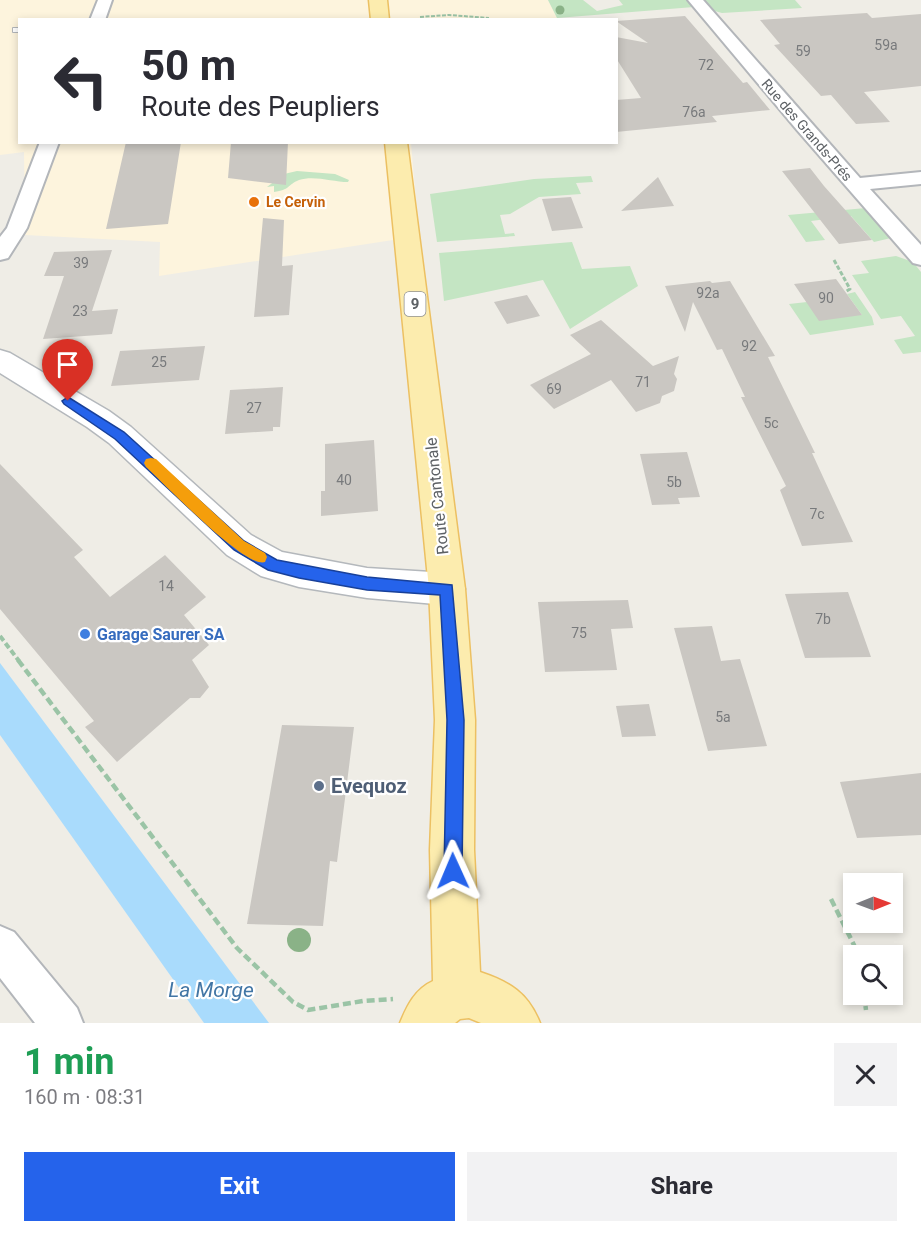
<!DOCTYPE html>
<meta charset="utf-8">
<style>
:root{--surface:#fff;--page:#f2f2f3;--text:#2b2b33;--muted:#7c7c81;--accent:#2563eb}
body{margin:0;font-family:Roboto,sans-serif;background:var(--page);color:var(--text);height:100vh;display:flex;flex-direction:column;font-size:22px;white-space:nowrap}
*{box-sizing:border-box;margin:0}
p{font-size:20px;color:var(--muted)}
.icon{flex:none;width:33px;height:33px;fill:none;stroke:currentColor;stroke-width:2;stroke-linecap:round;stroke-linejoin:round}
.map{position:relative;height:1023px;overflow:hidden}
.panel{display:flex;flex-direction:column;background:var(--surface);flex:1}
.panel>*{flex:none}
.guide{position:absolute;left:18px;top:18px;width:600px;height:126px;border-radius:0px;box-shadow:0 3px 9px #0003;background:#fff;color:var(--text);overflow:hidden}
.needle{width:39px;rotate:89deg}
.tools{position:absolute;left:843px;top:873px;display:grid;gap:12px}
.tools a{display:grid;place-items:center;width:60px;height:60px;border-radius:0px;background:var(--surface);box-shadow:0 3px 9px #0003;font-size:30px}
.pin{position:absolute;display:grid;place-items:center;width:51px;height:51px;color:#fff;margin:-62px -26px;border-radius:50% 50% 50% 0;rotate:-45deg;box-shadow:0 0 6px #0007}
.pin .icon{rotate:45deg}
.me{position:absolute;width:66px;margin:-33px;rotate:359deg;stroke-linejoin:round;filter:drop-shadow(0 0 4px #0008)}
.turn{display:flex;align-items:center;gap:21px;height:126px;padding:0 24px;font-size:27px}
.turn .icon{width:78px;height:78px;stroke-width:2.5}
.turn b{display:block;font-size:42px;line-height:51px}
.round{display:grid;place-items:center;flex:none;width:63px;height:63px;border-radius:0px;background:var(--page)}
.head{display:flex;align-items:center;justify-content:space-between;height:102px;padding:0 24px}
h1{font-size:36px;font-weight:700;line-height:45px;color:#1e9e55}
.action{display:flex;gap:12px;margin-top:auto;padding:12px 24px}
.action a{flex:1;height:69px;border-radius:0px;background:var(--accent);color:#fff;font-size:24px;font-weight:700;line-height:69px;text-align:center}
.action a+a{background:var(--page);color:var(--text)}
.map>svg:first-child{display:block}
.commercial{fill:#fdf4dd}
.green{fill:#c4e5c3}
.water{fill:#a9dbfc}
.building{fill:#cac7c2}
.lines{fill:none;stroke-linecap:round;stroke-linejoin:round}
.lane-casing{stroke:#b3b6ba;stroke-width:2}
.street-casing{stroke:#b3b6ba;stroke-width:4}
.secondary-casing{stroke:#b4b8bc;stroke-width:3}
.primary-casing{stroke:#ecc062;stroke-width:3}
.path-far3{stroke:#9bc4a6;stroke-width:2;stroke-dasharray:4 1.5;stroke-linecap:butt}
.path-far2{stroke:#9bc4a6;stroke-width:3;stroke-dasharray:4.5 2;stroke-linecap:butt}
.path-far1{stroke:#9bc4a6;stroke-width:4;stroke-dasharray:6 3;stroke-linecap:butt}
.path{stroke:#9bc4a6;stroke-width:4.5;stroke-dasharray:8 4;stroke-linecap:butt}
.lane{fill:#fff;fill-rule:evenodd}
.street{fill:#fff;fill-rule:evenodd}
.secondary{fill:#fff;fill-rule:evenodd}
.primary{fill:#fcecae;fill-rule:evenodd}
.tree{fill:#8ab287}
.route{fill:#2563eb;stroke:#184099;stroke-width:1.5}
.slow{fill:#f59e0b}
.food-dot{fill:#e8710a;stroke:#fff;stroke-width:2}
.shop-dot{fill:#3f7fe0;stroke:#fff;stroke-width:2}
.service-dot{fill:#5c6f8a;stroke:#fff;stroke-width:2}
.labels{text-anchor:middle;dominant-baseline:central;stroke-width:4.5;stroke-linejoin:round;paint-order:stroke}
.number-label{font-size:14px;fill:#787a7c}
.far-street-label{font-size:14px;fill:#5d6165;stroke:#fff}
.far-food-label{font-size:14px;font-weight:bold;fill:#c56008;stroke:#fff;text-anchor:start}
.shield{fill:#fff;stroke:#8e9093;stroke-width:1.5}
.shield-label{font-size:15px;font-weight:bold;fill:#5d6165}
.street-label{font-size:16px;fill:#5d6165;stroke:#fff}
.shop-label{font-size:16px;font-weight:bold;fill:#366cbe;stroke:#fff;text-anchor:start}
.near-service-label{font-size:20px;font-weight:bold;fill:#4e5e75;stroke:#fff;text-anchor:start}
.near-water-label{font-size:21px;font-style:italic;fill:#4276a5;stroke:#fff}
</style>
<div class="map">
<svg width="921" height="1023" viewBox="0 0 921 1023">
<rect width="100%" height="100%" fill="#efede6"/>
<path class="commercial" d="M0,0H548L558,19L20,20V142L411,143L419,236L159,276L160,242L25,235L24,152L0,155Z"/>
<path class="green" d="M548,0H583L597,11L623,5L619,0H688L694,7L557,18Z
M702,0H795L802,8L722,13L711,10Z
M297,171L335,174L349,180L348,182C333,182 314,175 299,180C287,185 290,190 274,192V186L267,187L284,174Z
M591,176L593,182L576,183L581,194L539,197L510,214L500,215L505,234L514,233L515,236L437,242L430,194L534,179Z
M866,208L891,238L874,242L851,216L811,221L825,240L806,242L788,215Z
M572,242L582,269L630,266L638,286L570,329L543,280L444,301L439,253Z
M896,256L913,262L921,272V352L903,354L894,340L915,336L901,316L881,319L852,275L869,273L861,261Z
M855,292L872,317L874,325L810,335L789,304L807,302L862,315L847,294Z"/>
<path class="water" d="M0,663L269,1023H204L0,735Z"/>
<path class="building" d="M867,13L872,18L921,14V86L864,92L890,122L856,124L831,95L821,96L774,45L780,44L760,20Z
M685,16L743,83L747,82L770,110L712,116L717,122L616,132V100L641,98L616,58V37L648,43L616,21Z
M126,142H181L168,224L106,229Z
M231,142H288L286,185L228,178Z
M810,168L824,186L872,240L839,244L782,171Z
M658,177L674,206L621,211Z
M571,197L583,228L552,231L542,199Z
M263,218L284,220L282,266L293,265L289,315L254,317Z
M112,250L92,311L118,309L112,334L43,339L64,276H44L54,252Z
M836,279L862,315L819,321L794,284Z
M710,281L712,283L730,281L775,356L768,357L815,453H812L853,542L802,546L780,490L786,486L741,397H745L722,349L717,350L693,302L685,332L665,286Z
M527,295L540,316L507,324L494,302Z
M601,320L653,366L679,356L674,374L677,379L674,391L662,396L660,403L636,412L611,380L554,409L530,385L591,354L570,335Z
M205,346L199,380L111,386L120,351Z
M283,387L280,427H273V431L225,434L230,390Z
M374,440L378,511L321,516V491H325V444Z
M687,452L700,497L678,498L680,504L652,505L640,454Z
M0,464L83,550L74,557L110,597L165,555L206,597L184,615L209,645L192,660L209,687L200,698H190L117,762L85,727L94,721L0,609Z
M848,592L871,657L805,658L785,594Z
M628,600L633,628L611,629L617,670L545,672L538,602Z
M712,626L721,661L740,659L767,746L708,751L674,628Z
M649,704L656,736L622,737L616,706Z
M282,725L354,727L337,862L330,861L323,926L247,924Z
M921,773V835L857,838L840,782Z"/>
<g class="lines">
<defs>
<path id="lane" d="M13,28H20V32H13Z"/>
<path id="street" d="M98,0H112L105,20H90Z
M688,0H703L860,178L921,172V184L870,189L921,245V265L913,263L797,130Z
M40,142H59L27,228L8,258L0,260V237L7,228Z
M0,926L14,932L77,1008L83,1023H35L0,978Z"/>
<path id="secondary" d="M0,350L10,353L109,411L131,427L251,535L282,552L367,568L447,573L460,578L465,589L460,600L447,605L367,598L299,587L261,576L227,555L109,443L87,427L0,373Z"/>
<path id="primary" d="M369,0H387L389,20H371Z
M385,142H407L465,589L475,720L474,850L480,972C510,982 528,993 540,1023H481L469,1018L460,1019L455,1023H400C407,1006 415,989 433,981L430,850L435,720L429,589Z"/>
</defs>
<use href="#lane" class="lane-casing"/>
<use href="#street" class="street-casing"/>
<use href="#secondary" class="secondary-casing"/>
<use href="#primary" class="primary-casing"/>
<path class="path-far3" d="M420,17L449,15L489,18"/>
<path class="path-far2" d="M834,260L850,289L845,292"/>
<path class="path-far1" d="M0,636L19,661"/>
<path class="path" d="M18,660L237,948L293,1002L308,1010L363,1001L393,999
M831,899L854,945L856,956
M864,994L866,1010"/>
<use href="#lane" class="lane"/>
<use href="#street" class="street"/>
<use href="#secondary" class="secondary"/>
<use href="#primary" class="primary"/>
</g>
<g class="tree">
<circle cx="560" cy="10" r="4.5"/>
<circle cx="299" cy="940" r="12"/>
</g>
<path class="route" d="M68,397L124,432L244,541L277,560L367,577L452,585L464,720L462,871L459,877L453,880L447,877L444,871L447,720L440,595L367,590L299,578L268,570L234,550L115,439L64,404L62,401Z"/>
<path class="slow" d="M151,458L156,459L244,541L265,553L267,557L265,562C245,569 164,483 146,467L144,463L146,459Z"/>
<circle class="food-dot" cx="254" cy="202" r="6"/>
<circle class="shop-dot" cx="85" cy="634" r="6"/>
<circle class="service-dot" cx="319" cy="786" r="6"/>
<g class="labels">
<g class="number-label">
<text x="886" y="45">59a</text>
<text x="803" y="51">59</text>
<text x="706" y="65">72</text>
<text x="694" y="112">76a</text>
<text x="81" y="263">39</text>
<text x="708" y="293">92a</text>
<text x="826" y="298">90</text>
<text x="80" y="311">23</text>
<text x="749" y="346">92</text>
<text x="159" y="362">25</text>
<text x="643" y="382">71</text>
<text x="554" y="389">69</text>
<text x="254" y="408">27</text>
<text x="771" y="423">5c</text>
<text x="344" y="480">40</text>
<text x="674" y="482">5b</text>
<text x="817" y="514">7c</text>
<text x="166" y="586">14</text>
<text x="823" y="619">7b</text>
<text x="579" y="633">75</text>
<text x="723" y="717">5a</text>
</g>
<g class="far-street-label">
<text transform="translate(807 130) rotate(49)">Rue des Grands-Prés</text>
</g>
<g class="far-food-label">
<text x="266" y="202">Le Cervin</text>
</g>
<rect class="shield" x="404.5" y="292" width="21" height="24" rx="4.5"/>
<g class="shield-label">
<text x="415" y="304">9</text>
</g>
<g class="street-label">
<text transform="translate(437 496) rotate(-96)">Route Cantonale</text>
</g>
<g class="shop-label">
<text x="97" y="634">Garage Saurer SA</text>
</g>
<g class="near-service-label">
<text x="331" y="786">Evequoz</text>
</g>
<g class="near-water-label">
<text x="211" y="990">La Morge</text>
</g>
</g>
</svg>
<div class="tools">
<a><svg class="needle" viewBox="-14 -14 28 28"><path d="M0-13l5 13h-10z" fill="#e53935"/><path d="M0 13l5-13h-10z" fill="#7c7c81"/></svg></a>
<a><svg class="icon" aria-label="search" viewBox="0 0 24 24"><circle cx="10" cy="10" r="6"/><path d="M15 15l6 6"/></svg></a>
</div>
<div class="pin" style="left:68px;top:401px;background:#d93025"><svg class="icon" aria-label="arrive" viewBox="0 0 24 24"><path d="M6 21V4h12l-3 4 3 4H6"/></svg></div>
<svg class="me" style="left:453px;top:871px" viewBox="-20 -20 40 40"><path d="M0-17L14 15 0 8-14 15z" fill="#2563eb" stroke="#fff" stroke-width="4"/></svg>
<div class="guide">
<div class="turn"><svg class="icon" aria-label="left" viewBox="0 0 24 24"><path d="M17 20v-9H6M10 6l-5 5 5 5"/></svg><div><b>50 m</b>Route des Peupliers</div></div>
</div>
</div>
<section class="panel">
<div class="head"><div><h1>1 min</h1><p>160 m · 08:31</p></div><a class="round"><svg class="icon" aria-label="close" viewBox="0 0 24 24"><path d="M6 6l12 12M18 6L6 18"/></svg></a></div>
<div class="action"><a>Exit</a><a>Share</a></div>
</section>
